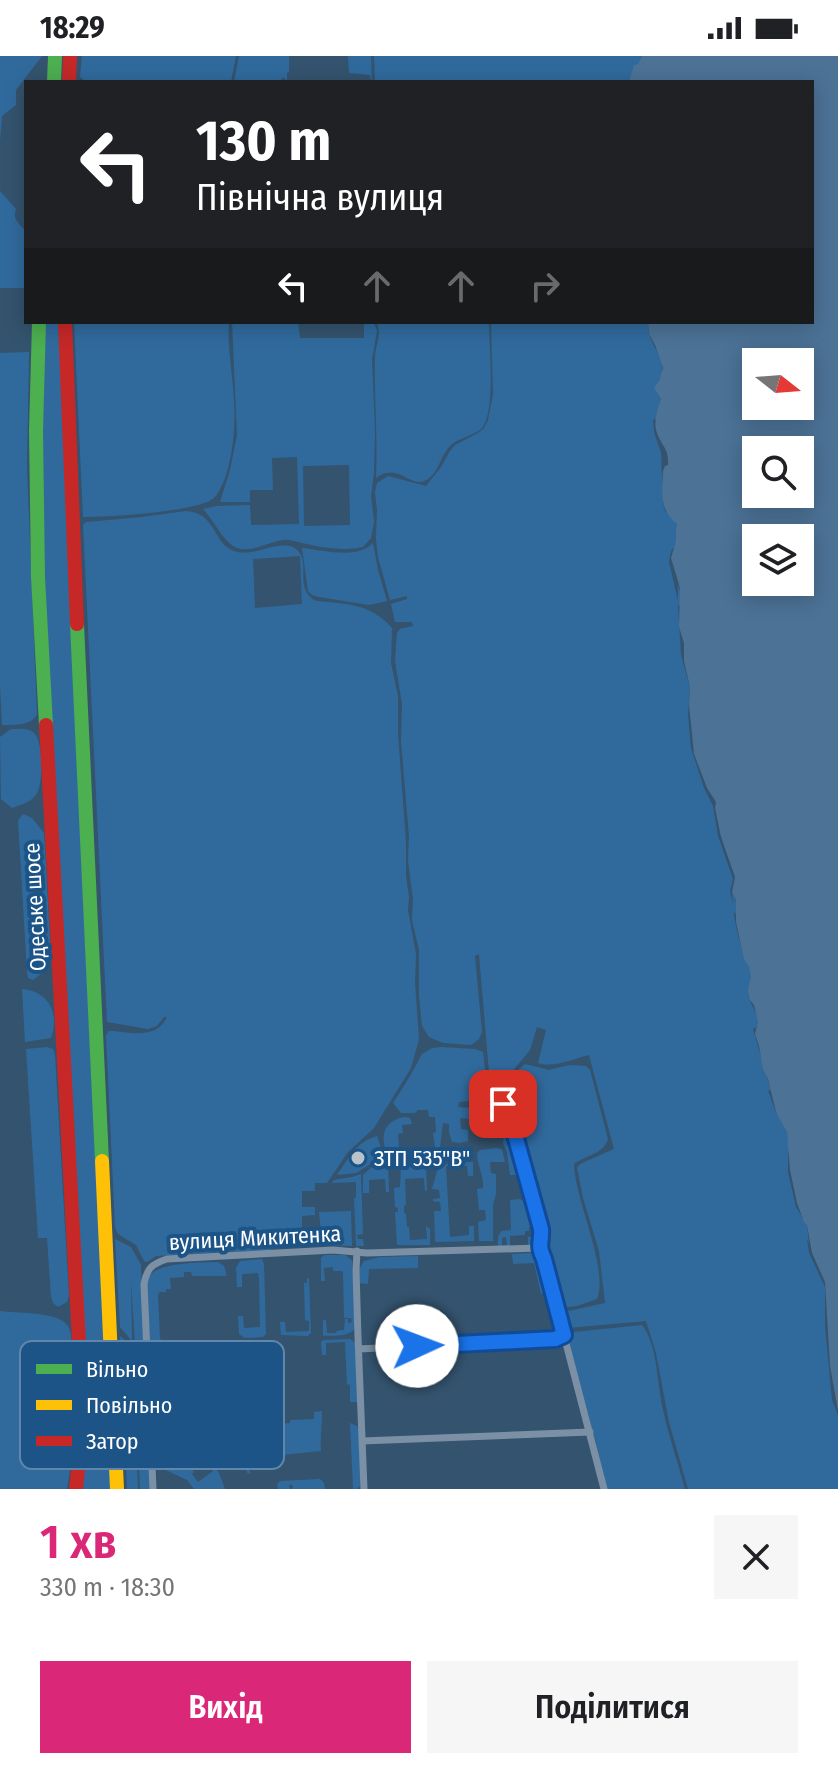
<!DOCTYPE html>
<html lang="uk">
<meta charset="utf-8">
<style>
:root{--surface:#fff;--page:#f6f6f6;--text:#202124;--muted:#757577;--accent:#db2777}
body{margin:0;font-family:"Fira Sans Condensed",sans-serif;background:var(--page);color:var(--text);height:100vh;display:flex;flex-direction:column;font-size:30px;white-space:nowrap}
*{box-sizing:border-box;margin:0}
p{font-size:26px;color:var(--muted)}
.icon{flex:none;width:44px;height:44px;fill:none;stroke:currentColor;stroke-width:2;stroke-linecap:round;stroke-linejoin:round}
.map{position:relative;height:1433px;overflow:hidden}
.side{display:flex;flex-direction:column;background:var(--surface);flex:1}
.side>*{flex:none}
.hud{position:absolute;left:24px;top:24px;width:790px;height:244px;border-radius:0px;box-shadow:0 4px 20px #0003;background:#202124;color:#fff;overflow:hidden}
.needle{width:52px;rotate:107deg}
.fabs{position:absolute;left:742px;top:292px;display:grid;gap:16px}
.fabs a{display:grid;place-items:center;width:72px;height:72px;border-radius:0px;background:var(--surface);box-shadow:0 4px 20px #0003;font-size:40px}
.pin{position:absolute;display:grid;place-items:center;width:68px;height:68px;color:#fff;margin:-34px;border-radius:16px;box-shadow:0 4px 12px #0006}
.me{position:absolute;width:88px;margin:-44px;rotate:88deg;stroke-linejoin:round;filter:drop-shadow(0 0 6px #0008)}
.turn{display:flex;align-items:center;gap:28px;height:168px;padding:0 40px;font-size:36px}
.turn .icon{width:104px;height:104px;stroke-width:2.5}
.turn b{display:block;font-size:56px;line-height:68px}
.lanes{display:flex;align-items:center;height:76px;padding:0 40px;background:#0003;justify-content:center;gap:40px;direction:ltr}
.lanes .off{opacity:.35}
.round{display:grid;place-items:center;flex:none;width:84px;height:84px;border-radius:0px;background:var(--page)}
.overview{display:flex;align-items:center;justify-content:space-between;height:136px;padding:0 40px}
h1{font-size:48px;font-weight:600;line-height:60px;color:var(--accent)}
.button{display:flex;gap:16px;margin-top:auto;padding:16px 40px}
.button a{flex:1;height:92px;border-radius:0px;background:var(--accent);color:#fff;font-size:32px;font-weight:600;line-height:92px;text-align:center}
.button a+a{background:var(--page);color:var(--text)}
.status{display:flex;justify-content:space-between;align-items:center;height:56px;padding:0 40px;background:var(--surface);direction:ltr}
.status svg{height:22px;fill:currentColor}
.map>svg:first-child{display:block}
.green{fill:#306a9d;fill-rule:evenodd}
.water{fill:#4c7296;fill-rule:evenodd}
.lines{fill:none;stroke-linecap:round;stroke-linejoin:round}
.street{stroke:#7b90a4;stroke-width:7}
.fast{stroke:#4caf50;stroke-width:14}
.slow{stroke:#ffc107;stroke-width:14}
.jam{stroke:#c62828;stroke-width:14}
.route-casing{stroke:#114b97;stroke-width:20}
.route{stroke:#1a73e8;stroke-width:14}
.poi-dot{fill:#b8c3cc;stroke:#1c5487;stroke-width:3}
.labels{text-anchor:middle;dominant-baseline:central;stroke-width:8;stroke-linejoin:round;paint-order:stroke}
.street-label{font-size:22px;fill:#fff;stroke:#1c5487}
.poi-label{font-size:22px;fill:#fff;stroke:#1c5487;text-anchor:start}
.key{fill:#1c5487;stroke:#6087ab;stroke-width:2}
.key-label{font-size:22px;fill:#fff}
</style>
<div class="status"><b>18:29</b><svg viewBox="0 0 49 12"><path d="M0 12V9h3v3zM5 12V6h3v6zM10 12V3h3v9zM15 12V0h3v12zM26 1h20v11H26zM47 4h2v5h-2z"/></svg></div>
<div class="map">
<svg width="838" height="1433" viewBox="0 0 838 1433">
<rect width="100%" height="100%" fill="#34536e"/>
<path class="green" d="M0,0H42L16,34V49L2,60L0,85Z
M82,0H236L231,26H87L80,21Z
M239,0H289V16L287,17V26L284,22H282L281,26H234Z
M348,0H371L372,26L370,19L349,17Z
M374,0H642L629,26H375Z
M0,135L16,153C12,163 19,168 26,175V232H0Z
M44,266H58L59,280L111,1433H80L41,450Z
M74,266H229C227,291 233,320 234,346C236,371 232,420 215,441C202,456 105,461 83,461Z
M232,266H298L300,282H364V266H374L377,275L372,303L375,376L374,416L371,440L374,466L371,482L363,491C346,495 324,492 307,488C299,487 291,483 283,484C268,486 249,498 235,491C223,485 213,463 203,453L216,450L250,449L251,469L299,468L297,401L272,402L273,434H250V446H220L230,414L237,379ZM349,409L350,469L304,470L303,410Z
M377,266H489C489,289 496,355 482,372C473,381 458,381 449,391C440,401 438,420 424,425C409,431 398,406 376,422C378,382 374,343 375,303C375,287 382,283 377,266Z
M491,266H648C648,270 648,274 649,278C652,289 663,302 662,314C661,328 651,330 661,343L655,364L653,363L654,376L661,397L663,447L665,455L677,468L676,472V489L671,495L669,506L678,545V528C681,535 681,543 680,551L678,548L681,599L690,631L688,659L691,692L704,732L713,750L718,780L733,823L730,835L733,849L732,836C736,844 738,850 736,858L734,856C735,871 740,885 744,900C746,906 750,910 751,917C751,925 749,936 748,941C752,950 759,959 758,970L753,973L771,1035L768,1034L776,1057L781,1061L787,1076L790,1093L788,1098V1116L796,1151L807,1169L809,1187L807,1184L809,1197L825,1231V1270L832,1344L838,1359V1433H688L669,1366L656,1297L646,1265L568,1272L565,1270L562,1261L564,1256L605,1247L599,1195L583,1142L577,1112L580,1108L614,1093L589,999C573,1003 554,1012 538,1007L546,974L537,971L530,994L511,1017L501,1041L497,1043L491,1040L479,898L475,900L482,976L479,983L471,989L443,987L429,981L422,970L419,941V894L412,864L413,843L408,805L409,781L401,685L402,648L395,605L397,577L400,573L413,570L412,566H395L391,548L407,543V540L390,544L378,501L376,483L377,454L375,436L377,427L388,420L426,430L441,411L450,395L455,389L478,377L484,372L488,364L493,338Z
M29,296L27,411L37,659C30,670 14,669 2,669L0,630V297Z
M186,455C218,457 212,490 237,496C255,501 285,480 298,495C311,510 293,532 316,545C346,548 370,547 392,572L391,607L398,640V678L406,786V820L409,841L408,854L416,898L415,926L419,983L411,1012L374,1072L348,1096L327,1127H315V1135H302V1151H315V1159L302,1160V1179L271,1181V1194L230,1196L229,1193H223L221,1196L156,1200L147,1206L144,1205L136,1189L118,1178L115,1171L106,979L109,975H113C133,977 157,983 167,961H164L157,970L148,973L107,966L83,469L86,466L142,461ZM300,500L302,548L255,552L253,503Z
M373,487L378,514L387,545L369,549L319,541L312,539L308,535L302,492C323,494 357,504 373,487Z
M11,673C19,673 29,671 35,678C43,687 44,731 35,740C29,747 20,749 12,752L1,743L0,681Z
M23,758L32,762L44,777L51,900L46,914L33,924L28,922L27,916L18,764Z
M22,933C49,935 60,958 51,982L25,986Z
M47,991L53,993L55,999L69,1240L67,1246L58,1251L53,1247L51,1240L47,1182H38L26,993Z
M441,991L475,993L483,996L488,1037C482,1050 470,1043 459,1046L458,1051L473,1052L470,1063L460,1062L461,1073L468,1074V1085L460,1087L452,1086L449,1076V1068L443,1067L440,1092L444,1093L443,1095H437V1103L463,1102L448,1103L437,1107L433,1077L436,1076L435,1061H429L428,1054H418L415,1057H401L393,1047L409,1022L422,998L432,992Z
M525,1008L549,1014L569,1009L586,1010L590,1014L608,1083C604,1098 584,1100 574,1108C575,1145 609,1212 597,1243L577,1250L559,1252L505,1046C504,1029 513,1018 525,1008Z
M404,1061L410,1062L412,1068L402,1069L403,1077L398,1078L399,1093L386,1095C380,1078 385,1065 404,1061Z
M377,1080L383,1098L382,1101L356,1117L337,1119C349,1102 356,1086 377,1080Z
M509,1080L514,1083L531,1145L522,1140L517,1119H510L507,1096L503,1087L504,1082Z
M496,1092L502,1093L505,1106H490L491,1117L496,1118V1138L493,1149V1185H479L478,1166L486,1164L485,1154H479L477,1133L483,1132C484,1119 477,1109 477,1097L480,1094Z
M421,1106L426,1110L427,1134L425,1135L424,1122L405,1123L406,1149L404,1150V1157L406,1158L407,1171H409L410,1184L427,1183L426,1170L430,1173V1189H397L395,1156H398V1152L395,1151L394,1132L400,1131L401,1108Z
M473,1106V1120H468L467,1110H446L450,1181L469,1179V1170H474V1185L437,1186L435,1185L434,1155H441L440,1146L433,1145V1143L440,1142L439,1134L432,1133L437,1115L444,1108L447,1109L448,1107Z
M381,1107L388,1108L389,1136H386L385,1123L369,1124V1137H363V1119L373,1110Z
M361,1118L363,1178L357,1179L358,1183H363L364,1190H356L354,1142H356V1126L332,1127L334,1124L352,1121Z
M520,1143L533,1151C536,1163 541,1177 536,1188L528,1190V1181H536L535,1172L529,1171V1175H525V1179L510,1180V1190H507L506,1181L502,1182V1190H498V1181L501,1175L511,1174L510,1144Z
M351,1155L352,1190L322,1189L319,1156Z
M115,1183L131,1191L141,1209L144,1292L135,1288L131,1224L132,1285L120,1271Z
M532,1197L539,1200L541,1204L550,1236L541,1238L534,1207L513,1208L512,1198Z
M324,1199H345L352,1204L356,1271C349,1282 334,1279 323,1280V1264H326L327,1277H336L337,1275L344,1274L345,1263H348V1267L352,1266L351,1262H344L343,1216L341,1215H333V1211L324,1212L325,1225H321V1202Z
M418,1200V1212L369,1213L368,1228L359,1227V1213L364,1205L380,1201Z
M262,1203L264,1208L266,1278L263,1281L245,1282L239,1278L238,1260H243L244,1272L260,1271L259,1223L258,1217L242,1218V1231H237L236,1212L240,1205Z
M218,1206L224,1210L227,1220H192L191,1216H184V1221L170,1222L171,1233H166V1236H159L158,1240L160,1282L162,1286L150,1284C149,1271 144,1236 147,1225C151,1205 201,1207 218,1206Z
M307,1222H309L311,1277L308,1280L281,1279L280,1266H285L286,1276L309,1275V1265L305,1264L304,1227H307Z
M0,1255C16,1257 52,1256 64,1266C69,1270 69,1272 71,1278C73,1330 76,1381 67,1433H0Z
M642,1269C658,1289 657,1329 663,1354C669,1381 678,1407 685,1433H606L595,1383L588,1364L570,1290V1279L574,1276Z
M120,1280L132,1290L138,1433H127Z
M350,1283L356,1287L358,1346H350V1329L347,1328L345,1286L326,1287V1299H322L321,1286L323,1284Z
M134,1291L144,1296L150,1433H140Z
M252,1345L253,1366L277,1365L278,1368L290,1367V1364L314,1363V1356L322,1355C322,1369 320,1382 321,1395L263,1401L262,1396L254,1397L260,1391L269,1389V1383H257V1390L252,1397H248L250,1418L247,1417L244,1388L246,1390L242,1373L238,1372V1369L243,1346Z
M350,1367L357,1370L359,1374L362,1428L357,1433H353Z
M164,1378L173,1387L172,1389L178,1395L177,1397L184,1406H186L194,1416L192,1418L198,1426L213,1415L207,1406L209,1405L219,1417L225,1433H194L187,1424L157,1410L155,1408L153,1386Z
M320,1423L324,1427L325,1433H291L293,1431L291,1428L289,1430L290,1433H278L277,1428L280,1425Z"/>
<path class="water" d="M642,0H838V1355L830,1310L825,1226L812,1197L807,1169L804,1166L797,1147L790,1114L787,1076L776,1056L768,1023L763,1013L759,990L755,978L758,966L754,949L749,943L748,934L751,920L749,911L744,903L736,866V844L732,836L735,821L721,781L715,752L716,746L707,732L694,698L689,649L690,631L684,605V587L679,571L680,532L671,502L676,485V472L677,468C659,454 662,437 663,415L665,410L668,409C669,392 662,391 657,377C653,366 657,354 661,343L654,332L659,325L663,312L655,289L649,278L648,266H812V26H629L634,9L638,8ZM756,306H800V350H756ZM756,394H800V438H756ZM756,482H800V526H756Z"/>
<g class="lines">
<path class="street" d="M503,1048L509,1057L512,1068L541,1173C542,1188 537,1188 544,1203L604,1433
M357,1195L356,1214L358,1281L364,1433
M359,1293L555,1283L564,1279
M362,1385L590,1376
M153,1433L144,1228C147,1212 152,1208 167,1203L333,1194L367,1197L539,1192"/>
<path class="fast" d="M54,26L55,0
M39,266L36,375L38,521L46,669
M77,568L102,1105"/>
<path class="slow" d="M102,1105L117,1433"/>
<path class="jam" d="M69,26L70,0
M65,266L77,568
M46,669L81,1324L80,1394L76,1433"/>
</g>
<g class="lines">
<defs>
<path id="route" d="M417,1290L555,1283L564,1279L544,1203C537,1188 542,1188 541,1173L512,1068L509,1057L503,1048"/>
</defs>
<use href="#route" class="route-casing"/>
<use href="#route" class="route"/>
</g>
<circle class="poi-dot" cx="358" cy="1102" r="8"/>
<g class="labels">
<g class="street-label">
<text transform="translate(35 851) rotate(-93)">Одеське шосе</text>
<text transform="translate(255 1182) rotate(-3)">вулиця Микитенка</text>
</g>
<g class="poi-label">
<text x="374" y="1102">ЗТП 535"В"</text>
</g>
</g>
<rect x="20" y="1285" width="264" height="128" rx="12" class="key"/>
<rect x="36" y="1308" width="36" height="10" fill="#4caf50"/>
<rect x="36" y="1344" width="36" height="10" fill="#ffc107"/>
<rect x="36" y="1380" width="36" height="10" fill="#c62828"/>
<g class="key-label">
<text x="86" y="1321">Вільно</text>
<text x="86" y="1357">Повільно</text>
<text x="86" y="1393">Затор</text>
</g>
</svg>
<div class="fabs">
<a><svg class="needle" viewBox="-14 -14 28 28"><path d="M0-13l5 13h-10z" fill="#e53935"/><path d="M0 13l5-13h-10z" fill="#757577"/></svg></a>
<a><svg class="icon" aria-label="search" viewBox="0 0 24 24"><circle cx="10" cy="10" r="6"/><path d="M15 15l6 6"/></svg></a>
<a><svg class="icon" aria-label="layers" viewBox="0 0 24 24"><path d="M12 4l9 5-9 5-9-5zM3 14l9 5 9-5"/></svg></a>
</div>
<div class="pin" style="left:503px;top:1048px;background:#d93025"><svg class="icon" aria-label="arrive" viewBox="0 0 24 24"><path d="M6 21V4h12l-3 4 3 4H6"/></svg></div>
<svg class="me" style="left:417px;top:1290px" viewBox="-20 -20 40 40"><circle r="19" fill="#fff"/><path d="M0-13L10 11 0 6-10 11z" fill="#1a73e8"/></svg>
<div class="hud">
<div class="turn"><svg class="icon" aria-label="left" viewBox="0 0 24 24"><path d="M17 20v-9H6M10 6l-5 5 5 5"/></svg><div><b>130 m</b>Північна вулиця</div></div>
<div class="lanes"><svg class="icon" aria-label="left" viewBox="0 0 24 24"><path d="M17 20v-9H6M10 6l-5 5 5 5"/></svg><svg class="icon off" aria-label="ahead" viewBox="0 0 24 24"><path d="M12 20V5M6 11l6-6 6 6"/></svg><svg class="icon off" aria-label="ahead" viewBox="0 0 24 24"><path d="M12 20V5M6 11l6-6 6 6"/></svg><svg class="icon off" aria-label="right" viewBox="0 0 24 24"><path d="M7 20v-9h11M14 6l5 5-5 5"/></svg></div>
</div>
</div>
<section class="side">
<div class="overview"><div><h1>1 хв</h1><p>330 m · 18:30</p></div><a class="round"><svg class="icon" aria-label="close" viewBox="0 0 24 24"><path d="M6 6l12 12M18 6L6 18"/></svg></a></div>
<div class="button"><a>Вихід</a><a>Поділитися</a></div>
</section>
